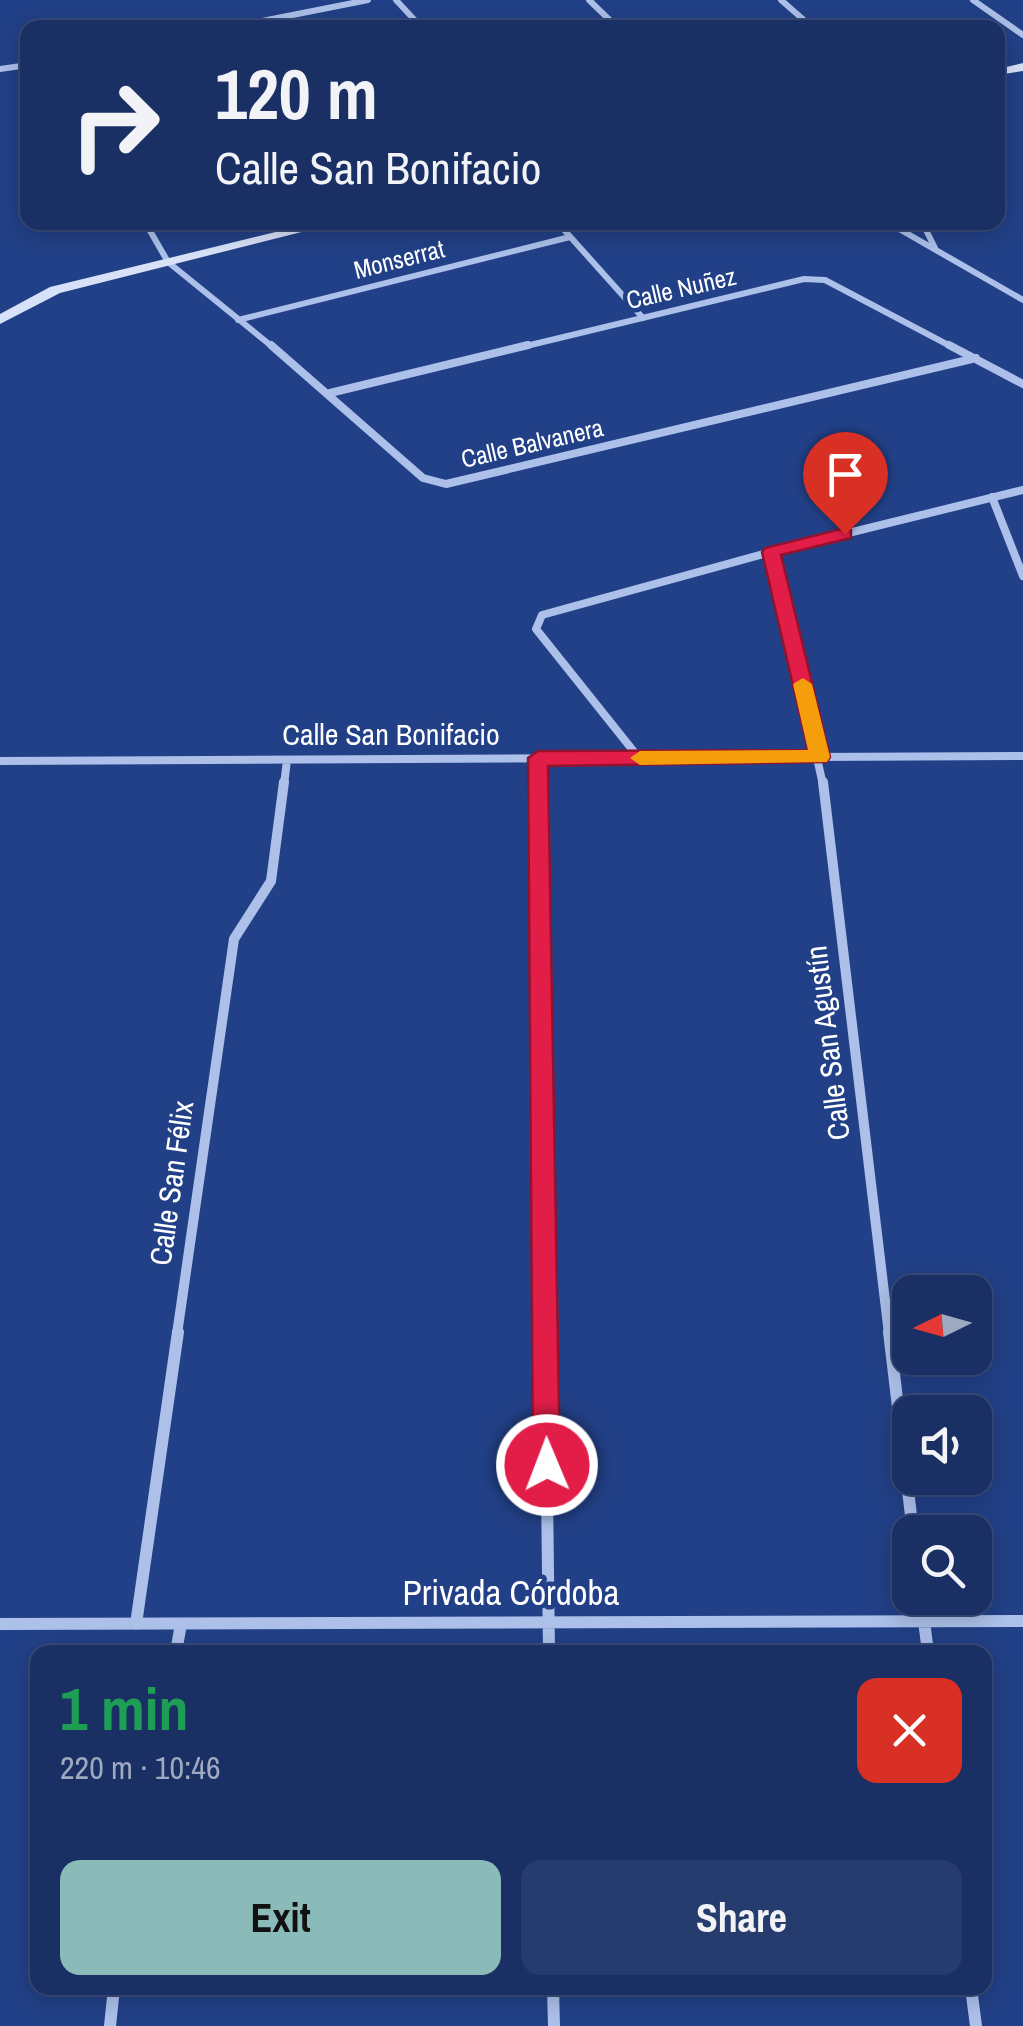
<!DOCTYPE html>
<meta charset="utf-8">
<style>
:root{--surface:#1a3065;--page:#273c6e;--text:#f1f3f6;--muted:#9fa9bf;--line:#384b79;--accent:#8bbbb9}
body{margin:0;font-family:"Archivo Narrow",sans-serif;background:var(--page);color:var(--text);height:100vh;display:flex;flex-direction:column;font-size:38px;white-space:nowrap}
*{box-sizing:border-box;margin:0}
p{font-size:32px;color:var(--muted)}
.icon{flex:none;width:55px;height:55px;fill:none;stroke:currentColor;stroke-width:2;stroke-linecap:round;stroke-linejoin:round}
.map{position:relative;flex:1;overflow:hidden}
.panel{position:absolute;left:30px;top:1645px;width:962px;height:350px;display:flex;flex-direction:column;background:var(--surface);border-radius:20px;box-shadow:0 5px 25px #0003,0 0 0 2px var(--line)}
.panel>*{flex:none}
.guide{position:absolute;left:20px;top:20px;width:985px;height:210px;border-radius:20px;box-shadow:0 5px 25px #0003,0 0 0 2px var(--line);background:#1a3065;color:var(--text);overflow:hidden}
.needle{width:65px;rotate:265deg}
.controls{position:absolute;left:892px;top:1275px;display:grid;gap:20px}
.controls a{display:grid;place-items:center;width:100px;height:100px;border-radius:20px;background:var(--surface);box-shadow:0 5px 25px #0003,0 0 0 2px var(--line);font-size:50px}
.pin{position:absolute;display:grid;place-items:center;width:85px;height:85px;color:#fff;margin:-102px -42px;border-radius:50% 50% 50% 0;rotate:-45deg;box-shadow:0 0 10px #0007}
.pin .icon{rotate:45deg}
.me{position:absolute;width:110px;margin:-55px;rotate:359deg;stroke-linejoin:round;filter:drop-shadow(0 0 8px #0008)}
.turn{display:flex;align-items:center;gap:35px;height:210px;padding:0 30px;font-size:45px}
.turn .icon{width:130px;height:130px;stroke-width:2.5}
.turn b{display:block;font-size:70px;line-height:85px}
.round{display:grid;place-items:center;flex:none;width:105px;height:105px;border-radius:20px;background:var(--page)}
.headline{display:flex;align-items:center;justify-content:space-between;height:170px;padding:0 30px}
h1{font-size:60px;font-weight:800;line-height:75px;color:#1e9e55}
.button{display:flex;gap:20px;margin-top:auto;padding:20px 30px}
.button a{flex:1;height:115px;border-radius:20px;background:var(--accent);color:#111;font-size:40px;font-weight:800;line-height:115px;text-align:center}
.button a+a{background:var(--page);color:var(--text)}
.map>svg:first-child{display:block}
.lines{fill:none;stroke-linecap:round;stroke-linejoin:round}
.street-far3{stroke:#acc0e9;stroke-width:6}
.street-far2{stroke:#acc0e9;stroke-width:8}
.street-far1{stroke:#acc0e9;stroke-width:10}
.street{stroke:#acc0e9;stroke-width:12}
.secondary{fill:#d7e1f8;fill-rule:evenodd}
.route{fill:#e11d48;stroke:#92132f;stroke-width:2.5}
.slow{fill:#f59e0b}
.labels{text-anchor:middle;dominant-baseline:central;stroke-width:9;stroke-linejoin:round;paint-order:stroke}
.far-street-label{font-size:25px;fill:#fff;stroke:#224087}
.street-label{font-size:30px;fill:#fff;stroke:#224087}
.near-street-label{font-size:35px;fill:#fff;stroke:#224087}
</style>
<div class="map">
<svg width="1023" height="2026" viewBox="0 0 1023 2026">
<rect width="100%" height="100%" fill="#224087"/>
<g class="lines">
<path class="street-far3" d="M396,0L422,28
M589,0L618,28
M781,0L813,28
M973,0L1023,35
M227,28L368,0
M0,69L28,65
M145,222L168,262L274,348
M557,222L643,318
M887,222L1023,300
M922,222L935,248
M238,320L570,237
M518,348L804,279L825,280L954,348"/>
<path class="street-far2" d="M271,345L423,478L446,484L976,358
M949,345L1023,384
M330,393L528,345
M992,497L1023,576
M771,552L823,785
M538,758V785
M639,758L536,629L542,615L771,552L1023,490
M0,761L1023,756
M284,785L287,760"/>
<path class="street-far1" d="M538,782L545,1334
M823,782L889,1334
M177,1334L234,939L271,881L284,782"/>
<path class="street" d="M545,1332L549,1652
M889,1332L913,1532
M921,1598L928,1652
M0,1624L1023,1621
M136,1624L178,1332
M176,1652L181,1624
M553,1988L554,2026
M971,1988L976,2026
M110,2026L114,1988"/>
<path class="secondary" d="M1023,63V71L998,75V69Z
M317,222H341L60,293L0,324V314L50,287Z"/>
</g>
<path class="route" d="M845,528L851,530V538L781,555L830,757L827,762L548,766L560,1465L556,1474L547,1478L537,1474L533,1465L528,758L538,751L808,750L762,552L765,548Z"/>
<path class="slow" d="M803,678L812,684L830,757L827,762L640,765L630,758L640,751L808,750L793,684Z"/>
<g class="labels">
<g class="far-street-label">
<text transform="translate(399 259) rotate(-14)">Monserrat</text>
<text transform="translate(681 288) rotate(-13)">Calle Nuñez</text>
<text transform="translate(532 443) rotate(-13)">Calle Balvanera</text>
</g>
<g class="street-label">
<text x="391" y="734">Calle San Bonifacio</text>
<text transform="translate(827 1043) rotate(-97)">Calle San Agustín</text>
<text transform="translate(171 1183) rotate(-82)">Calle San Félix</text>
</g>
<g class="near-street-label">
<text x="511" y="1592">Privada Córdoba</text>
</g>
</g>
</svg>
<div class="controls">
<a><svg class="needle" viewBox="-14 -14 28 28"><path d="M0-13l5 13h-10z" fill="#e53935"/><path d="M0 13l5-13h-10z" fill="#9fa9bf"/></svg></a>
<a><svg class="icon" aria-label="sound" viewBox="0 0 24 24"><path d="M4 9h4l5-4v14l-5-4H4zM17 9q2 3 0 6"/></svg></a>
<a><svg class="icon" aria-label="search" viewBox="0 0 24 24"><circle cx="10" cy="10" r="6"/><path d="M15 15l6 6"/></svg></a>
</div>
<div class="pin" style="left:845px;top:534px;background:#d93025"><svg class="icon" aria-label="arrive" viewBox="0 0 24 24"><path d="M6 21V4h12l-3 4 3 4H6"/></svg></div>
<svg class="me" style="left:547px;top:1465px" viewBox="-20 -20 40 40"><circle r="17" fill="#e11d48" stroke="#fff" stroke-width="3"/><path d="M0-11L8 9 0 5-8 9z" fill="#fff"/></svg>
<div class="guide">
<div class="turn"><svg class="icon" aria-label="right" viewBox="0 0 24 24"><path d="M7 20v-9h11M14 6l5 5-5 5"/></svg><div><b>120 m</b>Calle San Bonifacio</div></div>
</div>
<section class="panel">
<div class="headline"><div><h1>1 min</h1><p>220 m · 10:46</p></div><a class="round" style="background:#d93025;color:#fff"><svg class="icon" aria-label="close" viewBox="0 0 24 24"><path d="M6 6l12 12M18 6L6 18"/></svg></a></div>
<div class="button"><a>Exit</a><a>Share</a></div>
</section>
</div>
